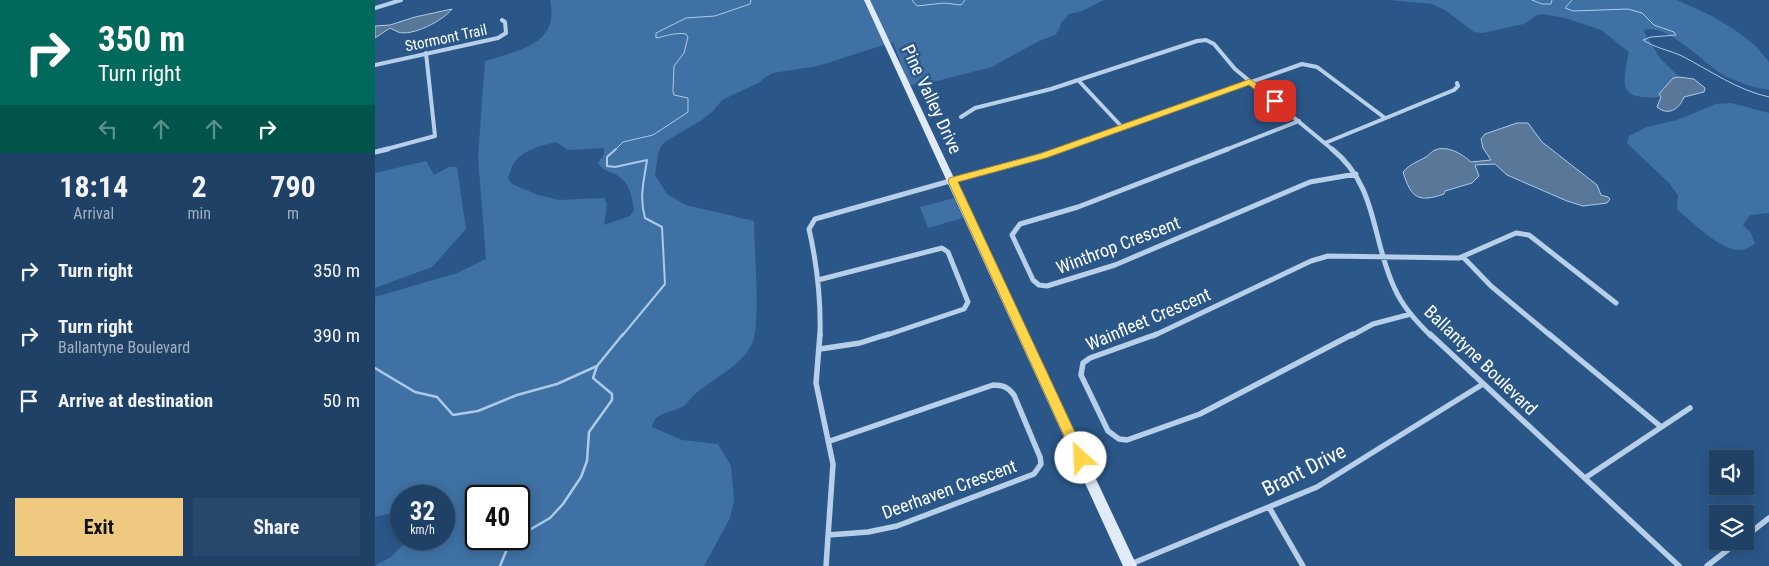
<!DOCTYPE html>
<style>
:root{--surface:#204166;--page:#28486c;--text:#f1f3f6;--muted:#a2afbf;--line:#3d5a7a;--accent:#eec97f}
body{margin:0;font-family:"Roboto Condensed",sans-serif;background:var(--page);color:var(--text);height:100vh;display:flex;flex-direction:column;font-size:19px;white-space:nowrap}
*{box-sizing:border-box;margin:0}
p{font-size:16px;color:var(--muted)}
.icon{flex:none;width:28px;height:28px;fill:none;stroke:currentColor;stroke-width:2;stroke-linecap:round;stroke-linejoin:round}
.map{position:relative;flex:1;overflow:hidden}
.panel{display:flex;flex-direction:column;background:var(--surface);width:375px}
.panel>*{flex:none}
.banner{background:#00695c;color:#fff;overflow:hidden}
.tools{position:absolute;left:1334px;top:450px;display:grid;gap:10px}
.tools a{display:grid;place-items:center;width:45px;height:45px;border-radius:0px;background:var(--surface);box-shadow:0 2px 12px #0003,0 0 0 1px var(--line);font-size:25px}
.speed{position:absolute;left:15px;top:485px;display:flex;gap:10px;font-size:25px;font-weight:700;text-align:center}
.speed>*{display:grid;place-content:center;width:65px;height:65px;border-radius:50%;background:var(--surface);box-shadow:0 2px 12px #0003,0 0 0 1px var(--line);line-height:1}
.speed small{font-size:12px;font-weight:400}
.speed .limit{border:2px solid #111;border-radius:8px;background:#fff;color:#111}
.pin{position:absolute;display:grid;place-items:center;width:42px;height:42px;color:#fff;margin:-21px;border-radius:10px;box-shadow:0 2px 8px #0006}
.me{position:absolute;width:55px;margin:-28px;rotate:335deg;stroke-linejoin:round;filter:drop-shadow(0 0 4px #0008)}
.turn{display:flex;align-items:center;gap:18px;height:105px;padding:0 15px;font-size:22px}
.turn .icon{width:65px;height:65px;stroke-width:2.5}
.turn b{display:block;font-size:35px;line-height:42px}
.lanes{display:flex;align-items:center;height:48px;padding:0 15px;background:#0003;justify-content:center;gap:25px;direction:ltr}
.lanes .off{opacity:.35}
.eta{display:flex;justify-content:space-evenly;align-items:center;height:85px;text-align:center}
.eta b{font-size:30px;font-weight:700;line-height:35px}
.action{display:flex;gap:10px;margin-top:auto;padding:10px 15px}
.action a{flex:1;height:58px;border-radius:0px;background:var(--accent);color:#111;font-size:20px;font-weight:700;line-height:58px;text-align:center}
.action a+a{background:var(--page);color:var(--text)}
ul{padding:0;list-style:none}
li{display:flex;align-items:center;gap:15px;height:65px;padding:0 15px}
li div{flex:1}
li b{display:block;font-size:19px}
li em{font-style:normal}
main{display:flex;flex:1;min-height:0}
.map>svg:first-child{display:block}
.green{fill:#3f71a4;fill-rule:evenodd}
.water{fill:#597799;stroke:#accae8}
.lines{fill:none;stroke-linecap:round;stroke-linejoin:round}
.stream-far2{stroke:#accae8;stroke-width:1}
.stream-far1{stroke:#accae8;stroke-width:2}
.stream{stroke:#accae8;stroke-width:2.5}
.street-far2{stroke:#b7cfe8;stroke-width:4}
.street-far1{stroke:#b7cfe8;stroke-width:5}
.street{stroke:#b7cfe8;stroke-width:5.5}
.secondary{fill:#e1ebf7;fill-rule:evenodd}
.route{fill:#ffd54a;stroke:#a68a30}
.labels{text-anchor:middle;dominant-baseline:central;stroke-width:5;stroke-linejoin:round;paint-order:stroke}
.far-street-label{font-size:15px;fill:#fff;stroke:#2a5788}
.street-label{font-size:18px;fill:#fff;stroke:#2a5788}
.near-street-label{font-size:21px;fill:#fff;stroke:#2a5788}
</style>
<main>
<section class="panel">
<div class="banner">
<div class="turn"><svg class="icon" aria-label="right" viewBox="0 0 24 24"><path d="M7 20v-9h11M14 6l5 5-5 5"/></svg><div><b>350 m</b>Turn right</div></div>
<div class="lanes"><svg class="icon off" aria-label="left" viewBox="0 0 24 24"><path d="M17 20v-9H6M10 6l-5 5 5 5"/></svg><svg class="icon off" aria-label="ahead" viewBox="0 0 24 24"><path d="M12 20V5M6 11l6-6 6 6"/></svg><svg class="icon off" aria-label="ahead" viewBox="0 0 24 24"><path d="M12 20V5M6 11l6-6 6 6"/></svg><svg class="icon" aria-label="right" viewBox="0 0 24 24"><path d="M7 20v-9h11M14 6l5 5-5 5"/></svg></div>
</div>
<div class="eta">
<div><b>18:14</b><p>Arrival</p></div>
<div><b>2</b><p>min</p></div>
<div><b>790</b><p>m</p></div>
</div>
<ul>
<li><svg class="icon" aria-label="right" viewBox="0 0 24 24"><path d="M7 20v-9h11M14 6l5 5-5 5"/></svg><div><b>Turn right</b></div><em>350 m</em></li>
<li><svg class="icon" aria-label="right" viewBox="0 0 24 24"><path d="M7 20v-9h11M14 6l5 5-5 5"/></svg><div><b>Turn right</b><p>Ballantyne Boulevard</p></div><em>390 m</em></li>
<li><svg class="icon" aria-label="arrive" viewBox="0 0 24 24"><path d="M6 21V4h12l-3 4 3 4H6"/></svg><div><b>Arrive at destination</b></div><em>50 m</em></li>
</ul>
<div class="action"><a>Exit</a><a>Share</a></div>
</section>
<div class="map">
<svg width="1394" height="566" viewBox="0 0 1394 566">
<rect width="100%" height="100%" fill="#2a5788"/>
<path class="green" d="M175,0H729L707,11L694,14L686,23L684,30L680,35L664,41L617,67L562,81L534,85L518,42L443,66L398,73L389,78L385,82L347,100L337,112L327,120L291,141L286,146L283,154L280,175L292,194L311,205L379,221C379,246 386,325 377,344C366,366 339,378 320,394C315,398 312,405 307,407C294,414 281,411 277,427L307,440L343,444L356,466L359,501L355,518L329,566H0L16,557L33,539H69V496H26V511L0,517V297L82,273L111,259L103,157L110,61C144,50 185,45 175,0ZM181,142L193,150L229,148V154L223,163C229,173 238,171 246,178C256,186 257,199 259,210L255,216L229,225L232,204L229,198L184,200L163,195L137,184L133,178C135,173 136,167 139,163C147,150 168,145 181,142ZM101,496H144V539H101Z
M1015,0H1302L1337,16L1360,30L1381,46L1394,62V90C1378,88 1361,82 1347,74C1327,62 1293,23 1269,30L1270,34L1285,58L1304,77L1297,78L1286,97C1243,100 1247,87 1254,52L1226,30L1190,18L1167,14L1162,15L1149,24L1135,27L1108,33L1099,32L1070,10L1057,4Z
M1356,103L1394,113V213L1375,215L1368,225L1376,233L1380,244C1375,246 1370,250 1365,250C1346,251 1316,221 1302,209L1303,195L1294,183L1252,143L1254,136L1272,127L1302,120L1341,104Z
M51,161L59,175L74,167H82L91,229L57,267L0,288V173Z
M579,198L588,218L553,228L545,207Z"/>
<path class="water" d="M77,9C69,20 37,37 23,32C20,31 18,29 15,28L0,38V26L15,25L40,17Z
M1304,77L1319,79L1330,88L1329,92L1309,97C1304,110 1293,116 1282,107L1286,97L1284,94L1298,78Z
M1142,123H1153L1167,142L1222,185L1226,195L1233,197L1235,199L1232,203L1208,206L1192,201L1132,175L1120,164L1100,165L1104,176L1097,183L1070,191L1069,194C1043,203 1036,198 1028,172C1035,164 1042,162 1051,157C1054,155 1057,151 1060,150C1073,145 1087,154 1096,162L1116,160L1108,148L1106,139L1110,134Z"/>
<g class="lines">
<path class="stream-far2" d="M537,0L542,6L569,3L586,5L590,0
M1157,0L1167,4H1176L1177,0
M1197,0L1190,8L1198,11L1253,9L1267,13L1279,25L1299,32L1301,35L1276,37L1268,40C1280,48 1294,50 1307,56C1336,71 1362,90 1394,97
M240,150L248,142L278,135L313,112V98L299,95L298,92L299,66L309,53L313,37L311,34C300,32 292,36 281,38V33L311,18L340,16L375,4L376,0"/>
<path class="stream-far1" d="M241,149L232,157V166L240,167L272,160C269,180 264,198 270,218L287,227L290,284L247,336"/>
<path class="stream" d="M0,368L40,392L62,397L78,415L103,411L142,395L182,384L222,366L248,334
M144,536L175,518L188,504L206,477L212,461L214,432L237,400V394L218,378L222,366
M125,566L132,549L141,539"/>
<path class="street-far2" d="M0,8L26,0
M0,65L123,38L131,33L130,22L127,20
M703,80L747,127
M586,117L600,108L676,89L822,41L831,40L839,44L860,69L958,150
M950,143L1079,90L1083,86L1082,83
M8,150L60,136L51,53
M685,150L927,64L942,67L1010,118
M850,150L924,121"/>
<path class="street-far1" d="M853,149L703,207L645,224L637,235L658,280L664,285L672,286L740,265L935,182L981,174
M957,149C1003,186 996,238 1019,287C1027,306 1041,321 1056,336
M0,152L13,149
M1088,257L1116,286L1176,336
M443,280L567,248L573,252L593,302L589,309L509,336
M445,336C446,299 442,264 434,229L440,219L689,149
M778,336L936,261L953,256L1084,258L1141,233L1154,235L1241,303
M976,336L998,324L1036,314"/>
<path class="street" d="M445,334L441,383L458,464L451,566
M782,334L715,358L708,363L706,375L733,431L744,439L752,440L825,414L978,334
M1055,334L1304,566
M1174,334L1285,426
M445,349L485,343L513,334
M1210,478L1315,408
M894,507L928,566
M453,535L493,532L522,526L659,474L666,464L665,457L639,395C633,387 628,385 618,385L455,441
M1370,537L1394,518
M751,566L942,487L1108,384
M1332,566L1364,541"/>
<path class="secondary" d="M489,0H495L762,566H748Z"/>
</g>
<path class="route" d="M875,79L903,99V103H897L874,85L671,158L583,182L712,458L710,462L706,464L701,462L573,181L574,178L664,154Z"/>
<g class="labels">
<g class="far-street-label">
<text transform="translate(71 38) rotate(-12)">Stormont Trail</text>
</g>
<g class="street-label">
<text transform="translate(557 99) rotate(65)">Pine Valley Drive</text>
<text transform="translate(743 245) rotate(-21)">Winthrop Crescent</text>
<text transform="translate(773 319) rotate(-23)">Wainfleet Crescent</text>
<text transform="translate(1106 360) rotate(44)">Ballantyne Boulevard</text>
<text transform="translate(574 489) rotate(-20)">Deerhaven Crescent</text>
</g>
<g class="near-street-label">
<text transform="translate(929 470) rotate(-27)">Brant Drive</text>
</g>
</g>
</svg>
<div class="tools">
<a><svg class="icon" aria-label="sound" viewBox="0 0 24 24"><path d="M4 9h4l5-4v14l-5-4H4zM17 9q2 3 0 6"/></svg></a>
<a><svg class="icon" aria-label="layers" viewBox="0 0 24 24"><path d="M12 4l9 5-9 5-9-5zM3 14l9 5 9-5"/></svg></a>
</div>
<div class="speed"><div>32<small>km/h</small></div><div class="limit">40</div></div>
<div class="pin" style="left:900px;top:101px;background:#d93025"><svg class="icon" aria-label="arrive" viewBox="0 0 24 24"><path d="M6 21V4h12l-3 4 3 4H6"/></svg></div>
<svg class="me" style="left:706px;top:458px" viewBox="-20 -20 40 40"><circle r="19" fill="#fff"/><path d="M0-13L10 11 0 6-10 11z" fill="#ffd54a"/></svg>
</div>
</main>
